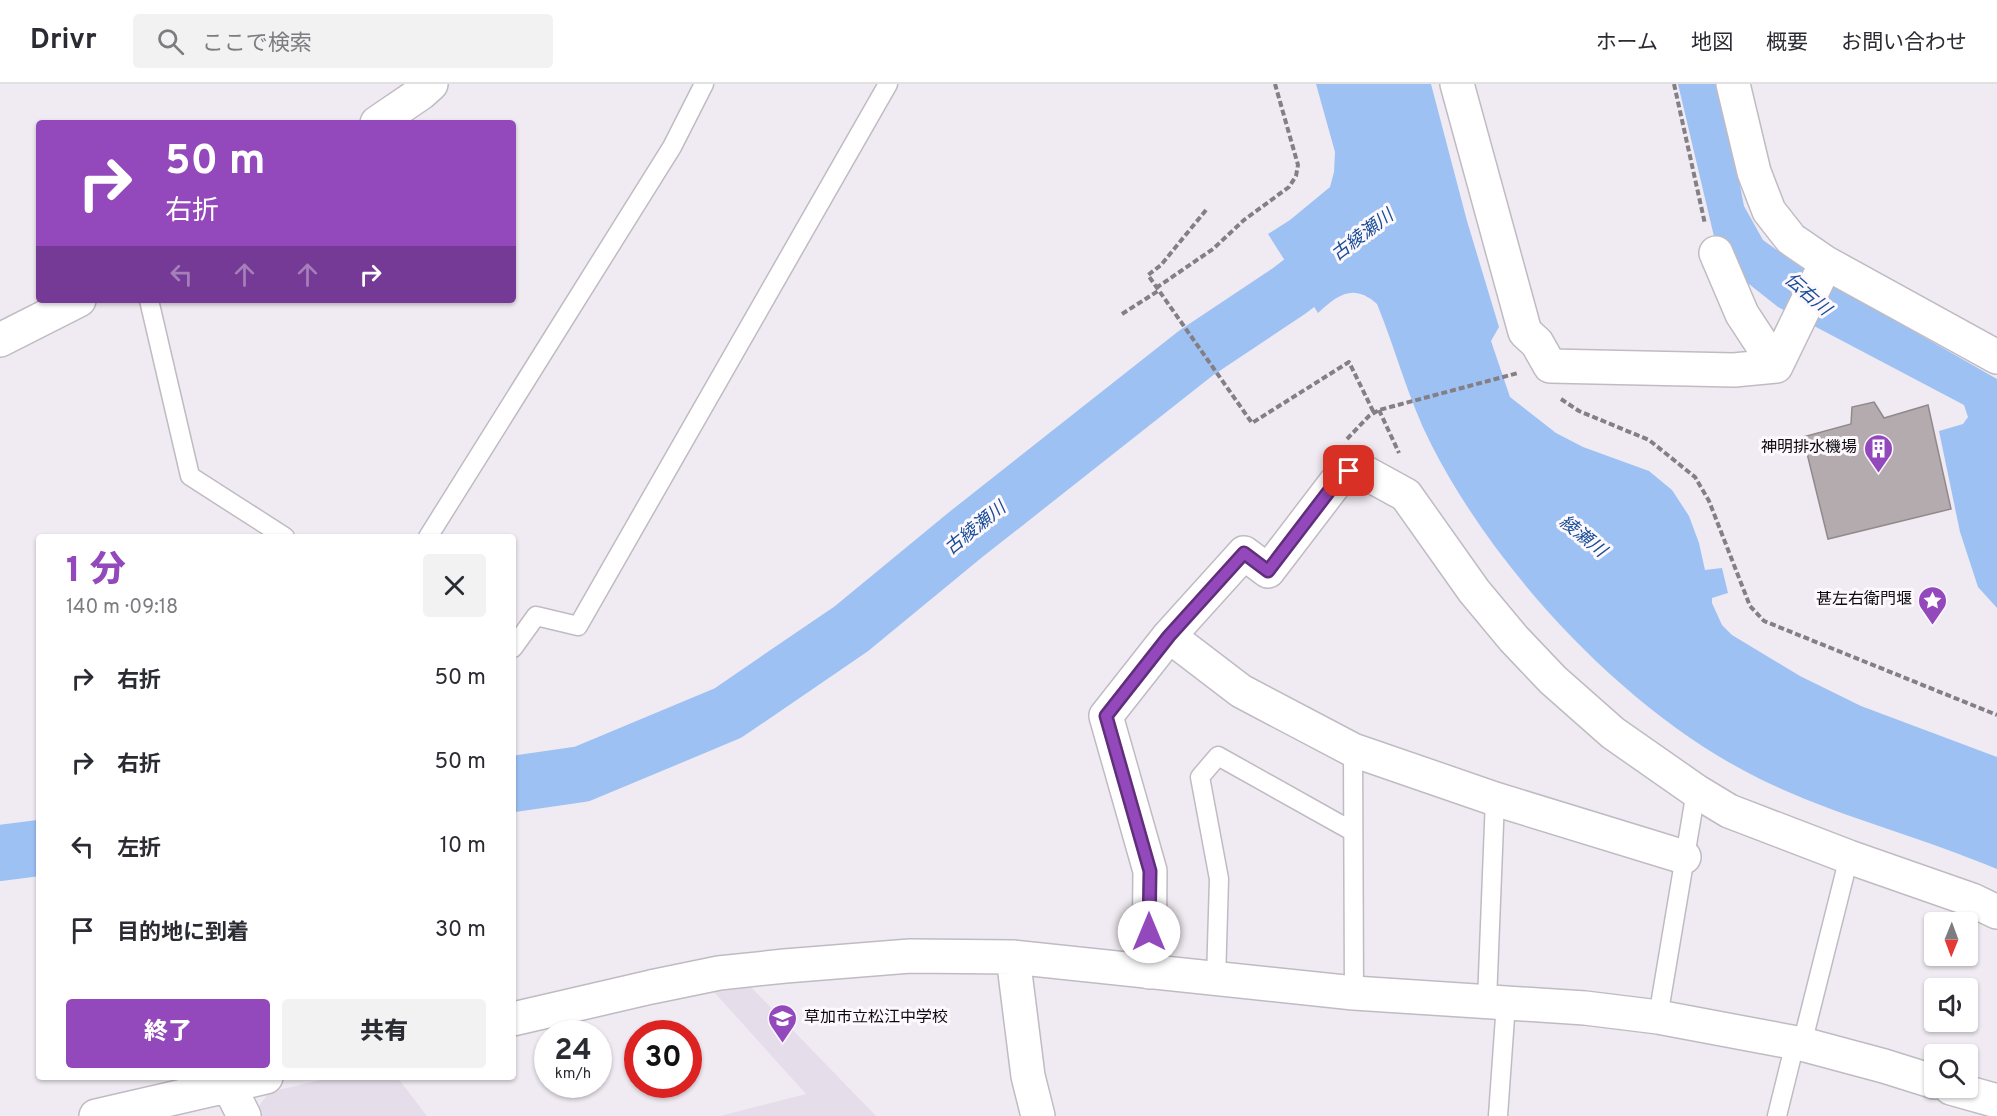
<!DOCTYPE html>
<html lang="ja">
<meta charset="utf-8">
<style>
:root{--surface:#fff;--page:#f2f2f3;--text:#2b2b33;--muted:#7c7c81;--line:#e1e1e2;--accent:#9349bb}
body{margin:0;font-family:Overpass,"Noto Sans JP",sans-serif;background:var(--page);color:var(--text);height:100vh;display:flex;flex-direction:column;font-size:22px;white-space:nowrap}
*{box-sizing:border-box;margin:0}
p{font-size:20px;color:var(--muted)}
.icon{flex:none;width:33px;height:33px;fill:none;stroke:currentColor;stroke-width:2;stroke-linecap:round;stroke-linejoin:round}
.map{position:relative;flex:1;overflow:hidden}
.side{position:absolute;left:36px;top:450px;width:480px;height:546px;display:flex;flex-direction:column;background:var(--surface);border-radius:6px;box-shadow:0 2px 4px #0004}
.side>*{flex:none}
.banner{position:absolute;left:36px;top:36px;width:480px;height:183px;border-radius:6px;box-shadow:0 2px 4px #0004;background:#9349bb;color:#fff;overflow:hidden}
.needle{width:39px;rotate:181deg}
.fabs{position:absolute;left:1924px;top:828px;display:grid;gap:12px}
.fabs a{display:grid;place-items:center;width:54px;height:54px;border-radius:6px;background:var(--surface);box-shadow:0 2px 4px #0004;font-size:30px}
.speed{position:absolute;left:534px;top:936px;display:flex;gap:12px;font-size:30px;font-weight:700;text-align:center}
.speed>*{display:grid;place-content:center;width:78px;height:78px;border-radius:50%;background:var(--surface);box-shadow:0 2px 4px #0004;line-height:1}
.speed small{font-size:15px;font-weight:400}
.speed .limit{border:9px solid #d22;background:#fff;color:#111}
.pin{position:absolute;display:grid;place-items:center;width:51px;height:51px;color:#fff;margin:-26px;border-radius:12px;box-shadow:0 3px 9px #0006}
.me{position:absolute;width:66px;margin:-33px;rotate:0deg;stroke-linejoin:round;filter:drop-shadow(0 0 4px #0008)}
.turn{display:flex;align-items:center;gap:21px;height:126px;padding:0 30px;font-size:27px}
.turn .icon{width:78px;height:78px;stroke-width:2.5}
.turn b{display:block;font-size:42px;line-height:51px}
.lanes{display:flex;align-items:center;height:57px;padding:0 30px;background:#0003;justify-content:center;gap:30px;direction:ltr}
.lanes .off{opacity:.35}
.round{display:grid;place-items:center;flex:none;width:63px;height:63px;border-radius:6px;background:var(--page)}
.headline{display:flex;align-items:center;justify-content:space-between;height:102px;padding:0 30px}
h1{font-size:36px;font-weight:800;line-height:45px;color:var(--accent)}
.button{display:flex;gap:12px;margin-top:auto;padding:12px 30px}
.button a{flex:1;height:69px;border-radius:6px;background:var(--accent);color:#fff;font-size:24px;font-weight:800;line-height:69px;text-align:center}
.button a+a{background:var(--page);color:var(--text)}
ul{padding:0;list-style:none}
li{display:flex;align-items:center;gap:18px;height:84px;padding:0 30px}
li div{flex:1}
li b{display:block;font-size:22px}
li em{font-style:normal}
header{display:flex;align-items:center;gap:36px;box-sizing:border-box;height:84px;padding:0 30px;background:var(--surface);border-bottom:2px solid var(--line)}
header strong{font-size:28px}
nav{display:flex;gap:33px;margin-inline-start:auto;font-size:21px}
.search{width:420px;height:54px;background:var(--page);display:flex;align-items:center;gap:15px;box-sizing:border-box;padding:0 21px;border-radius:6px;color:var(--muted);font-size:22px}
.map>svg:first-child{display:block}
.built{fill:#e6ddea}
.water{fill:#9ec1f4}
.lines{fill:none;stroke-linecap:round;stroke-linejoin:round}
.river{stroke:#9ec1f4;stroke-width:56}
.building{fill:#b4abaf;stroke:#91898c;stroke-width:1.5}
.lane-casing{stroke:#c0bbc2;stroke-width:21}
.street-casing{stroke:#c0bbc2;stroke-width:36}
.secondary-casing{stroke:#c0bbc2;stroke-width:36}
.path{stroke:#837f84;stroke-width:4;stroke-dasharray:6 3;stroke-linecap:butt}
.lane{stroke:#fff;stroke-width:18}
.street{stroke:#fff;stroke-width:33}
.secondary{stroke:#fff;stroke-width:33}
.route-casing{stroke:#602f7a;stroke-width:15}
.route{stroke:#9349bb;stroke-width:10}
.labels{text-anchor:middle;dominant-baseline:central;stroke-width:6;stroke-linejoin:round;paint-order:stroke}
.poi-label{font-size:16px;fill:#0d0b0e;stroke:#fcf8fe;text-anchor:end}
.water-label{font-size:18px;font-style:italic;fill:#174c95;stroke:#fcf8fe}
</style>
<header>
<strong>Drivr</strong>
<div class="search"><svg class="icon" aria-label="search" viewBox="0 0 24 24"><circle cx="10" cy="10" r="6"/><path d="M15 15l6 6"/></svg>ここで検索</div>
<nav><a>ホーム</a><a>地図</a><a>概要</a><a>お問い合わせ</a></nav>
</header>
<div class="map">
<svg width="1997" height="1032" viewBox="0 0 1997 1032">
<rect width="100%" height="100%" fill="#f0ebf2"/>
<path class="built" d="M751,903L876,1032H720L806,1010L714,908Z
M334,993H397L427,1032H260L259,1022L269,1008Z"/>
<path class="water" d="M1316,0H1431L1467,137L1499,243L1491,257L1510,313L1556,349L1583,363L1649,387L1672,406L1689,432L1699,459L1705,486L1722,484L1728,509L1712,514V519L1722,541L1732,551L1800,592L1861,622L1997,673V785C1919,752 1836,732 1760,695C1628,630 1497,490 1431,360C1408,315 1396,266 1377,220C1353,199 1338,211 1318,229L1268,150L1290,136L1330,103L1334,88L1335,68Z
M1678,0H1720L1744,122L1763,156L1796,180L1997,295V524L1978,503L1960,448L1939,347L1963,340L1968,333L1964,321L1778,223L1735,189L1716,161Z"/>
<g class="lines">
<path class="river" d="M513,700L582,690L728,629L851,545L964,452L1196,269L1289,207L1360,153
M0,769L39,764"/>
</g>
<path class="building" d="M1874,318L1884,334L1928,321L1951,425L1828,455L1803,353L1851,340L1852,323Z"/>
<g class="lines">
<defs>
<path id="lane" d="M149,216L190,392L285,453
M428,453L672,63L704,0
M513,564L536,532L578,542L888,0
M1353,666L1354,909
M1216,895L1219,795L1200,693L1218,672L1352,747
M1487,917L1495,715
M1658,933L1696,707
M1802,960L1849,773
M1498,1032L1506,919
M1777,1032L1795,959"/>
<path id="street" d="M1457,0L1525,248L1537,259L1550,282L1734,286L1776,282L1826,179
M1733,0L1754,88L1769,127L1791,155L1826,179L1997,273
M1716,169L1742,230L1776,282
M1169,552L1241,607L1353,666L1495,715L1684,773
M1013,873L1028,992L1038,1032
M1149,888L1150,787L1106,632L1169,552L1244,469L1268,487L1336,398L1349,387L1364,388L1406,411L1474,507L1514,555L1553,596L1613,649L1696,707L1729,727L1849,773L1972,816L1997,828
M513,935L651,903L719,889L785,882L910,872L1013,873L1354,909L1585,924L1658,933L1802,960L1884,982L1935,998
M229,1002L244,1032
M1951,1004L1997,1017
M96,1032L266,993"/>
<path id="secondary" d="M377,39L421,9L431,0
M0,256L79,216"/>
</defs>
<use href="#lane" class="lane-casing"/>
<use href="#street" class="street-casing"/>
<use href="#secondary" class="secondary-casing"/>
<path class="path" d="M1674,0L1705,140
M1206,126L1161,181L1148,191L1252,339L1349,278L1374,329
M1156,204L1213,165L1244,136L1289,103L1296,92L1298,81L1275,0
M1122,230L1158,207
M1561,315L1579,327L1649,356L1695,393L1709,417L1750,522L1764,537L1997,631
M1379,326L1399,369
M1347,355L1369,332L1379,326L1518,289"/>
<use href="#lane" class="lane"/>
<use href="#street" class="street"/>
<use href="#secondary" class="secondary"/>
</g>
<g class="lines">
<defs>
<path id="route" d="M1149,848L1150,787L1106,632L1169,552L1244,469L1268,487L1336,398L1349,387"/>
</defs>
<use href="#route" class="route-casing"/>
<use href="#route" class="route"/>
</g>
<defs>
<symbol id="building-pin" viewBox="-11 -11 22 30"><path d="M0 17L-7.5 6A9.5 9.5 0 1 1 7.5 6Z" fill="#9349bb" stroke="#fcf8fe"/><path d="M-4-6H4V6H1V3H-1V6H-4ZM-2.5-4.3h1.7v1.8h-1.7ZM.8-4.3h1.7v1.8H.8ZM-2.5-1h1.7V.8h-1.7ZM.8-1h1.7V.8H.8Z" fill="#fff"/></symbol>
<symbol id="sight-pin" viewBox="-11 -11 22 30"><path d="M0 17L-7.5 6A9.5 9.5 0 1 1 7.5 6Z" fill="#9349bb" stroke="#fcf8fe"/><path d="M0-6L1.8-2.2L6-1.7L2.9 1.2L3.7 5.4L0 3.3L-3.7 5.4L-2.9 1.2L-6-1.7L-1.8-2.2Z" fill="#fff"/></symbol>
<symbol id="school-pin" viewBox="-11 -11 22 30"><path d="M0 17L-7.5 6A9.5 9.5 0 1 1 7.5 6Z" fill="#9349bb" stroke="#fcf8fe"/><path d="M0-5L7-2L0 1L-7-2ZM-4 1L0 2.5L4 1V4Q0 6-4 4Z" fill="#fff"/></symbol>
</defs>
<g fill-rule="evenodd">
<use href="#building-pin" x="1862" y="348" width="33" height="45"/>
<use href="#sight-pin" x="1916" y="500" width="33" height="45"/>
<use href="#school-pin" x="766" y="918" width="33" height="45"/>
</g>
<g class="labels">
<g class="poi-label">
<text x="1857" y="364">神明排水機場</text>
<text x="1912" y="516">甚左右衛門堰</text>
<text x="804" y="934" text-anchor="start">草加市立松江中学校</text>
</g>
<g class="water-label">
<text transform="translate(1363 152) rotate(-37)">古綾瀬川</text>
<text transform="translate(1807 211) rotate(41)">伝右川</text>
<text transform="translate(976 445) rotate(-39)">古綾瀬川</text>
<text transform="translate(1582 453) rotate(39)">綾瀬川</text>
</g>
</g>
</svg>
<div class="fabs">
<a><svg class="needle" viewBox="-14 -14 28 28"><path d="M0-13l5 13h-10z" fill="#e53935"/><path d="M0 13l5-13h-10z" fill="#7c7c81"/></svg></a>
<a><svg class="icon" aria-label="sound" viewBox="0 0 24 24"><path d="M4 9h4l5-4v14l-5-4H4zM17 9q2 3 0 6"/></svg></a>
<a><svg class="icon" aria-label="search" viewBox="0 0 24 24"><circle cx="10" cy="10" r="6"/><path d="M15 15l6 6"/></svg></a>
</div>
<div class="speed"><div>24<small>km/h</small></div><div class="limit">30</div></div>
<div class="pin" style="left:1349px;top:387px;background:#d93025"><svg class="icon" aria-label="arrive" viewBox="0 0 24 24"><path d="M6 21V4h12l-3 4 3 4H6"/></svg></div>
<svg class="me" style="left:1149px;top:848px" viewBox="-20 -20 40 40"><circle r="19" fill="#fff"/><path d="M0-13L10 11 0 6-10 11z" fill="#9349bb"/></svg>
<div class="banner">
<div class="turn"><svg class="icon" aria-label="right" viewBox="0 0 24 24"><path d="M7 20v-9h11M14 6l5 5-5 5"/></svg><div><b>50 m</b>右折</div></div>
<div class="lanes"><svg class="icon off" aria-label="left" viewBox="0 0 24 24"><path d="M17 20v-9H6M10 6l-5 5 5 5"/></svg><svg class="icon off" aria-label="ahead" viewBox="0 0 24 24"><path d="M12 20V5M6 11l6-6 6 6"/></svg><svg class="icon off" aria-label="ahead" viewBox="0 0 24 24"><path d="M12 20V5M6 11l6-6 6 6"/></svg><svg class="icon" aria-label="right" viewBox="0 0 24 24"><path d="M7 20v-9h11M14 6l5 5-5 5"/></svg></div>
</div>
<section class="side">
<div class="headline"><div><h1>1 分</h1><p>140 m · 09:18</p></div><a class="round"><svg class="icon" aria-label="close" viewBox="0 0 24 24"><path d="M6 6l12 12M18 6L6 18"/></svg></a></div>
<ul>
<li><svg class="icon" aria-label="right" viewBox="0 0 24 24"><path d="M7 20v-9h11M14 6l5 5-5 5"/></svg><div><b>右折</b></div><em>50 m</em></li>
<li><svg class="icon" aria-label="right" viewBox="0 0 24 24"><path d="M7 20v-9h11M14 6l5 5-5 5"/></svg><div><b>右折</b></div><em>50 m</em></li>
<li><svg class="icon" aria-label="left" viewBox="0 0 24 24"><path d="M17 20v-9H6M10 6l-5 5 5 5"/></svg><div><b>左折</b></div><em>10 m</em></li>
<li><svg class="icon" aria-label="arrive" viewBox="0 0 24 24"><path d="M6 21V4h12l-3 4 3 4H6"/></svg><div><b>目的地に到着</b></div><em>30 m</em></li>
</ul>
<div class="button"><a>終了</a><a>共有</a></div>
</section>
</div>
